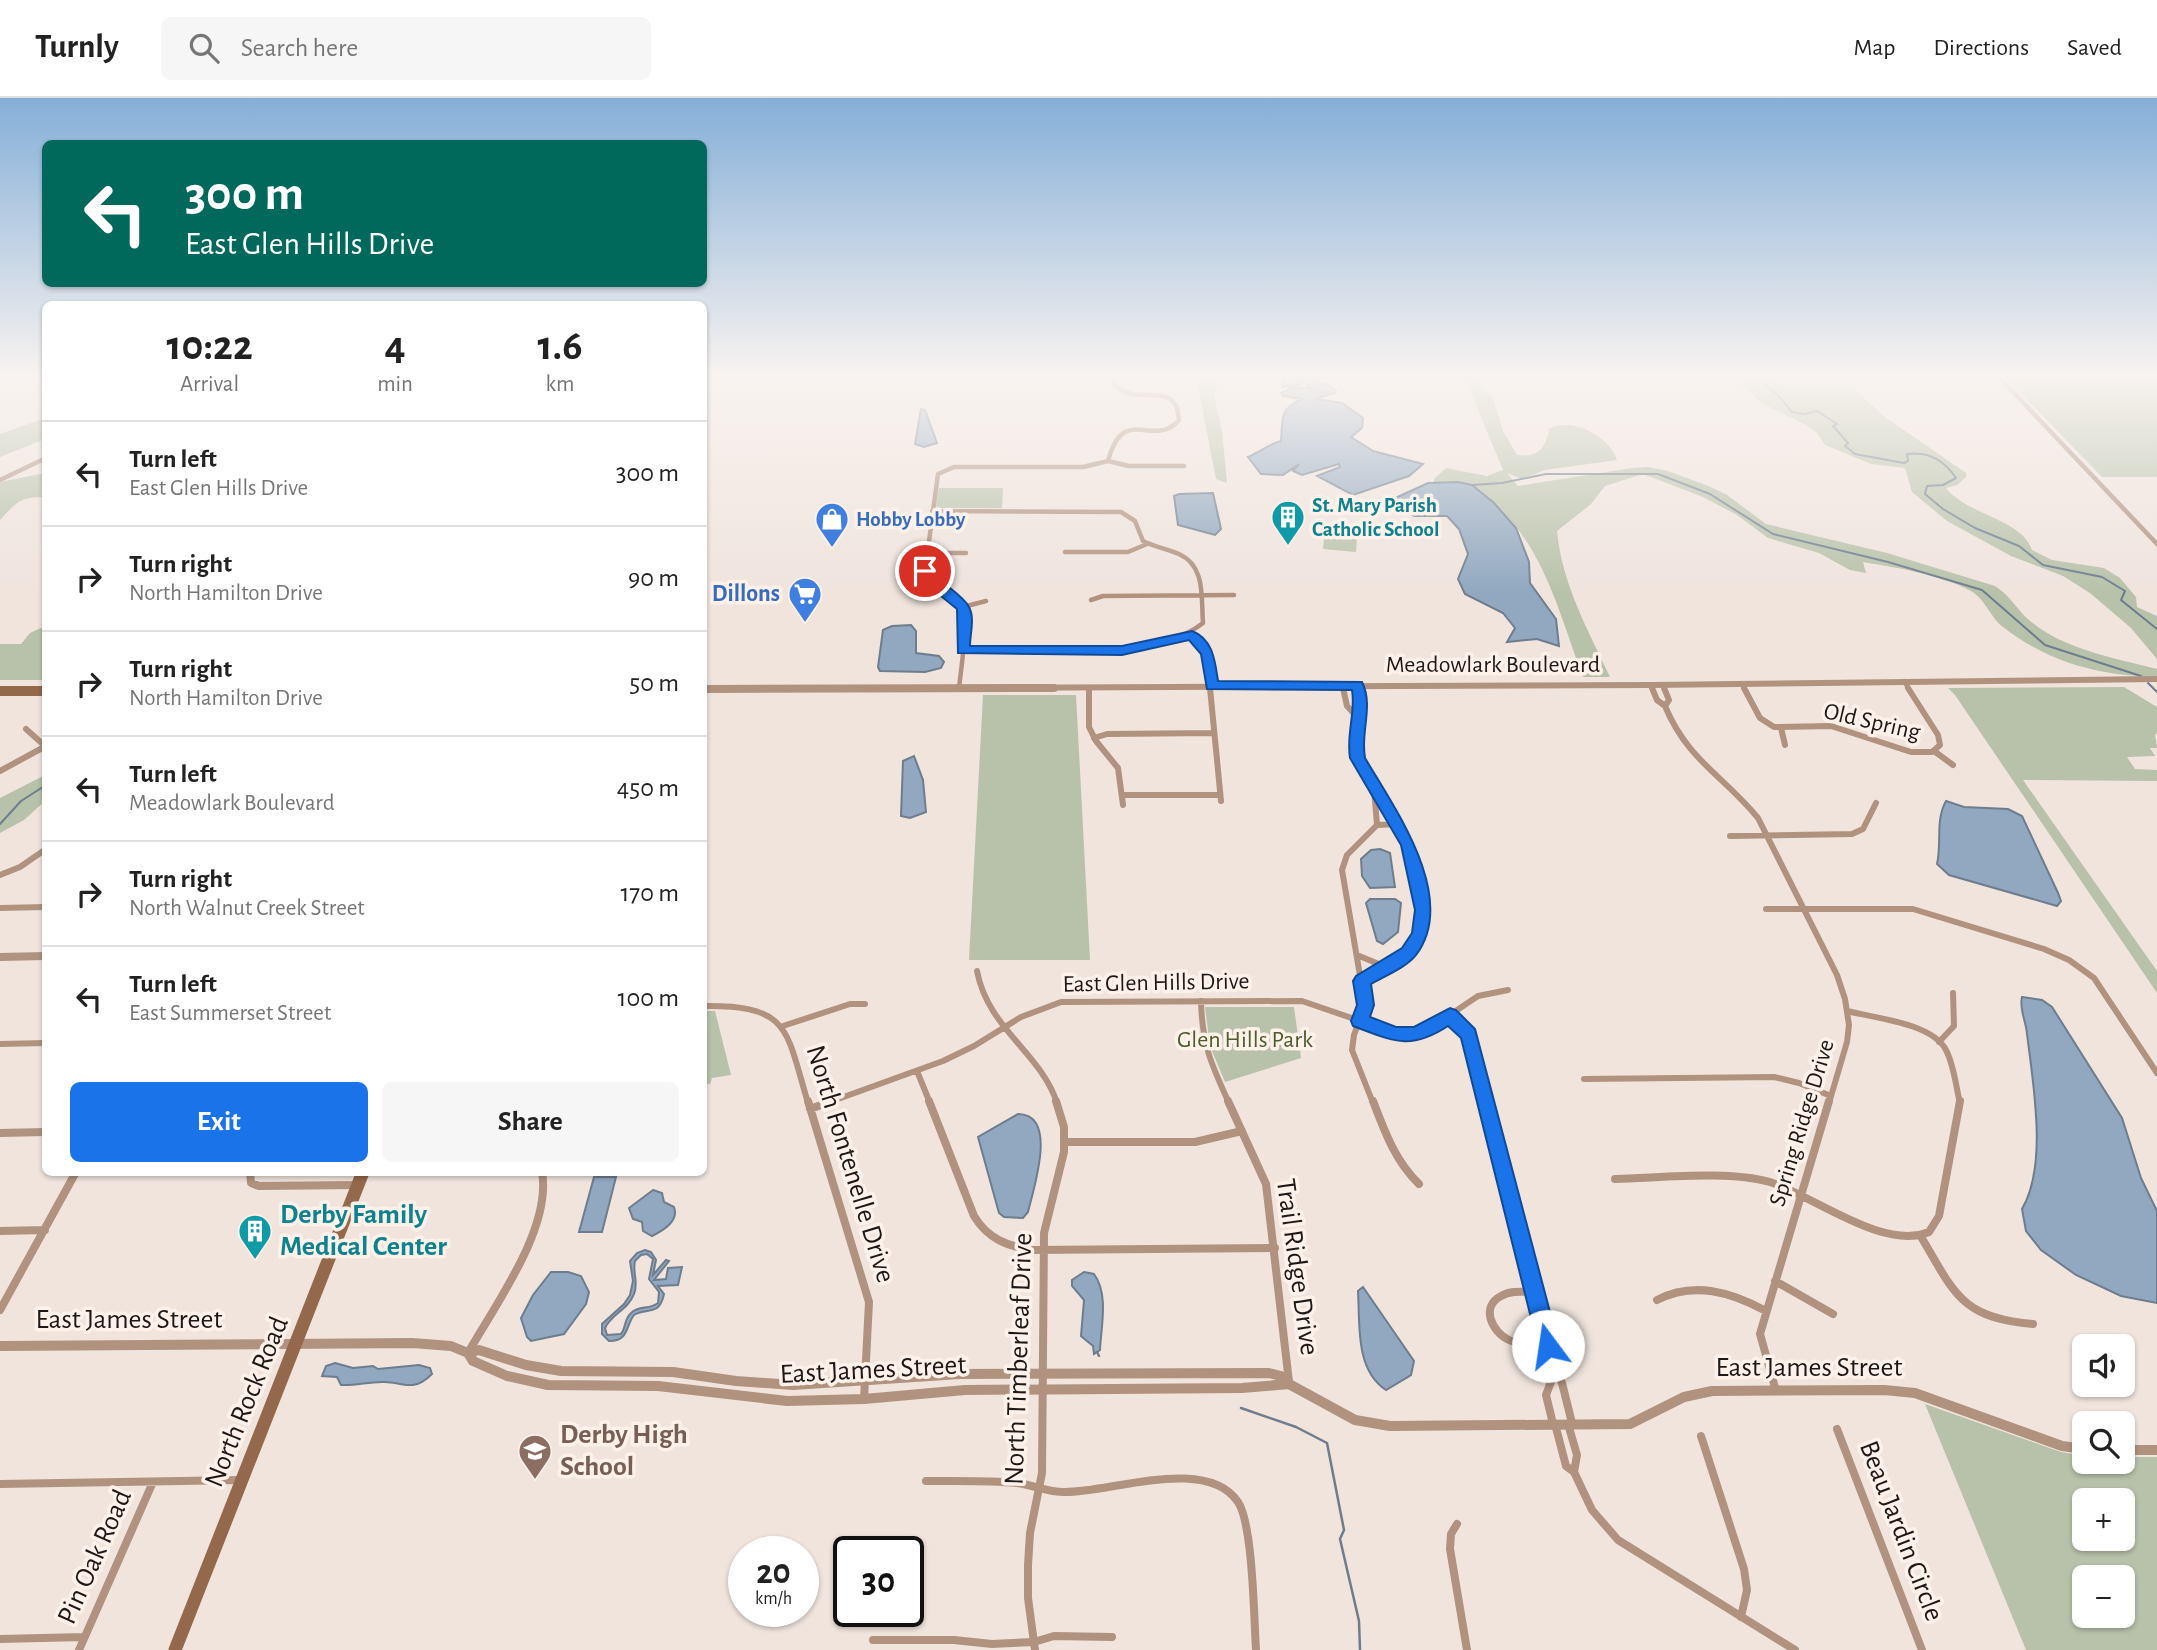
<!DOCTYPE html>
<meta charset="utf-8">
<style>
:root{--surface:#fff;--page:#f6f6f6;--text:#222;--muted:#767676;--line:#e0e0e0;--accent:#1a73e8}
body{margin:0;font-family:"Alegreya Sans",sans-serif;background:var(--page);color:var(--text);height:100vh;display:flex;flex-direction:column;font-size:26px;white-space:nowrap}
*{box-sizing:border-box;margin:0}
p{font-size:23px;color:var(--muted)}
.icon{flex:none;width:38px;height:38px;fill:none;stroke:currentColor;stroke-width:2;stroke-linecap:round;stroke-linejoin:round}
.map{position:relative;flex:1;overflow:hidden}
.panel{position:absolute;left:42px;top:203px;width:665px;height:875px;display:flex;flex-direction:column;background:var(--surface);border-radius:10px;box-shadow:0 2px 5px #0004}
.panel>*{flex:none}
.guide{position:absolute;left:42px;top:42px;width:665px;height:147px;border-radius:10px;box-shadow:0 2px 5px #0004;background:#00695c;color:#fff;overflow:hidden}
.tools{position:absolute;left:2072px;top:1236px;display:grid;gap:14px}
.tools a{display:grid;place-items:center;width:63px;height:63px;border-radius:10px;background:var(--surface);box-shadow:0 2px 5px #0004;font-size:35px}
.speed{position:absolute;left:728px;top:1438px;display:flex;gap:14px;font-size:35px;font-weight:700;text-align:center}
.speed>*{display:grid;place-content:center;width:91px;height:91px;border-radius:50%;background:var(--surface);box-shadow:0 2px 5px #0004;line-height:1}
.speed small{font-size:18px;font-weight:400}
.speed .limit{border:4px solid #111;border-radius:10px;background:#fff;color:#111}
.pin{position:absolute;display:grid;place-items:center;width:60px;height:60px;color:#fff;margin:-30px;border:4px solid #fff;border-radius:50%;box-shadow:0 2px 7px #0007}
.me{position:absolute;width:77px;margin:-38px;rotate:346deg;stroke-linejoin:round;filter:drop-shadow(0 0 5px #0008)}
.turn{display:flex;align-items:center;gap:24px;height:147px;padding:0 28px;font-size:32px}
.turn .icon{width:91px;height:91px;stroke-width:2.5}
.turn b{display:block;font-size:49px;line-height:60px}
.eta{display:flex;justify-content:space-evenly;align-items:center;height:119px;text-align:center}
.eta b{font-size:42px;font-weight:700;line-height:49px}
.primary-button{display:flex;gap:14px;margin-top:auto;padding:14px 28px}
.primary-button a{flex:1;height:80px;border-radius:10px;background:var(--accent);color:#fff;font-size:28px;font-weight:700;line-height:80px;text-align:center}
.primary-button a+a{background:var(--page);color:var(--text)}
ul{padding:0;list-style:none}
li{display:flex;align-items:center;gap:21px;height:105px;padding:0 28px;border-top:2px solid var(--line)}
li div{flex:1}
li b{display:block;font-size:26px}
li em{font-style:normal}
header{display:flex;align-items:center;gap:42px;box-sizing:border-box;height:98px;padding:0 35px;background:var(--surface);border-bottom:2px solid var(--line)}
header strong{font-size:33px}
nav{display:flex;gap:38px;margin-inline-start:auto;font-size:24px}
.search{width:490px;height:63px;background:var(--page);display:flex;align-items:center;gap:18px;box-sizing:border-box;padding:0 24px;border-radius:10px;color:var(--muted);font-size:26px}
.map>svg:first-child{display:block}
.green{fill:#b8c2aa;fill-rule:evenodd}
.water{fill:#91a8c0;stroke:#6e7d8d;stroke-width:2;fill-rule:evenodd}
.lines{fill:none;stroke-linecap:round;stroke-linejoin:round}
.stream-far1{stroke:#6e7d8d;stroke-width:2}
.stream{stroke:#6e7d8d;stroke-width:2.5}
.minor-far2{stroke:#b0927e;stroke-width:4.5}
.minor-far1{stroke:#b0927e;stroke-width:6}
.minor{stroke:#b0927e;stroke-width:8}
.tertiary-far2{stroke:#b0927e;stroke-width:6}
.tertiary-far1{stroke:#b0927e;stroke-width:8}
.tertiary{stroke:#b0927e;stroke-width:10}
.secondary-far1{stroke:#94684b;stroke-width:10}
.secondary{stroke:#94684b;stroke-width:13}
.route{fill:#1a73e8;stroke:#114b97;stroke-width:2}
.labels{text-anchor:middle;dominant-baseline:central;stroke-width:7;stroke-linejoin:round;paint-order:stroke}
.far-culture-label{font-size:21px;font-weight:bold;fill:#0d838f;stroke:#fef1ea;text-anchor:start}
.far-shop-label{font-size:21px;font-weight:bold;fill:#366cbe;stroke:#fef1ea;text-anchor:start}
.shop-label{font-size:24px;font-weight:bold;fill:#366cbe;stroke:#fef1ea;text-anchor:end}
.street-label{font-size:24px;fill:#1e1917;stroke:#fef1ea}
.park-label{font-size:24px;fill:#4d5e2e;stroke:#fef1ea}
.near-street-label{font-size:28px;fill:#1e1917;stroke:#fef1ea}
.near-culture-label{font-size:28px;font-weight:bold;fill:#0d838f;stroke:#fef1ea;text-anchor:start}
.near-education-label{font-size:28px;font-weight:bold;fill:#785e54;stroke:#fef1ea;text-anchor:start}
</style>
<header>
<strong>Turnly</strong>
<div class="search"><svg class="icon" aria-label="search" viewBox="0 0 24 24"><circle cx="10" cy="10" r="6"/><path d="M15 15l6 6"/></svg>Search here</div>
<nav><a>Map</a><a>Directions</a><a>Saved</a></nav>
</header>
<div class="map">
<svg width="2157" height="1552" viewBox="0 0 2157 1552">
<rect width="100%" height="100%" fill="#f0e4dd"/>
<path class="green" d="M1196,278H1220L1214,297L1222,333L1227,385L1216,381Z
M1464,278H1477L1482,293L1492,298L1503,333L1517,357C1537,360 1546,351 1549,331C1571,318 1610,338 1617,362L1545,372L1522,381L1507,375L1518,388L1632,370L1648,369L1668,373L1711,389L1727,397L1766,426L1887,455L1995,488C2010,497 2017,512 2030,523C2065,552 2114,560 2157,571V579C2100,578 2049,565 2003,529C1990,519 1986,502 1971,493C1939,476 1898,470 1863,464L1866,475L1850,472L1819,455L1768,440L1737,417L1703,399L1643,376L1605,388L1591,406L1557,433C1562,486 1588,532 1610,579H1583C1561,521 1544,448 1495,407C1484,397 1450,390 1434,385V381L1446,370L1487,378L1503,372Z
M1734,278H1766L1784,288H1846L1856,293L1885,319L1966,375V379L1957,387L1946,390C1967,417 2022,421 2032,452L2052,462L2104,470L2120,480L2136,499L2137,509L2157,518V561L2131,530L2090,495L2063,478L2011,458L1947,423L1912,394L1905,370L1871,366L1825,347L1817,335L1806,327L1761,305Z
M2004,278H2157V379H2102Z
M45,320V341L0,359V336Z
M45,375V399C20,399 17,404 0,422V384Z
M939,390H1003L1002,410H940L936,409Z
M1325,432L1350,435L1357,440L1356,454L1323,451Z
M45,528V582H0V546H21L30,535Z
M2124,589L2157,609V636H2155L2157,650H2150L2155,658L2127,659L2135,671L2157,672V683L2023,682L2157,873V895L1955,597L1948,590Z
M983,597H1076L1090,862H969Z
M45,677V703L24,722L0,735V700Z
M1205,909H1294L1301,960L1225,984L1210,948Z
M704,913H715L731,977L712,980L710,986H704Z
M1925,1306L2061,1354L2084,1358V1363H2123V1359H2157V1552H2026ZM2084,1402H2123V1440H2084ZM2084,1479H2123V1517H2084Z"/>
<path class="water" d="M1319,278L1316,285L1328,287L1336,293L1335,295L1315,301L1342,305L1363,320L1362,330L1351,339L1373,353L1423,366L1409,378L1353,397L1317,378L1340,369L1339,366L1302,377L1293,373L1299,366L1283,377L1261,376L1248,359C1260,354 1269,346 1281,343C1283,319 1279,312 1302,301L1283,298L1281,295L1292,290H1311L1301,282H1297L1300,287L1282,289L1283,281L1291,278Z
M921,311L925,312L937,345L924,349L915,346Z
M1458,384L1472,387L1494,405L1516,430L1529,464L1530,485L1556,521L1559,548L1537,541L1507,544L1515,530L1503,515L1465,496L1458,481L1468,456L1459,431L1447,418H1414L1391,402L1428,385Z
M1213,395L1221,431L1215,437L1178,427L1174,398L1179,396Z
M911,527L916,533V555L939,558L944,564L941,570L925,574L880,573L878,569L883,532L892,528Z
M914,658L923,682L926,714L910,720L901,718L903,663Z
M1946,703L1964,709L2008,711L2022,718L2058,795L2061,803L2057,808L1949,777L1937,766C1942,745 1935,723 1946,703Z
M1380,751L1390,755L1395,789L1370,790L1362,778L1361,761L1371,752Z
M1370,801H1395L1401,805L1398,834L1383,846L1377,843L1366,805Z
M2022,899L2042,902L2052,909L2122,1020L2141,1080L2157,1113V1205L2121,1198L2076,1177L2041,1152L2026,1133L2022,1111C2048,1067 2033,985 2027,936C2026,923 2019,911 2022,899Z
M1018,1016C1059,1016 1033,1092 1028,1114L1023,1120L1004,1119L999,1115L978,1039Z
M594,1079H616L602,1134H579Z
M653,1092L662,1095L664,1104L674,1109C679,1123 664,1132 652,1138L643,1133L642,1124L633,1121L629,1110Z
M645,1152L651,1154L656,1162L653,1177L666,1162L669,1163L654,1182L666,1181L668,1170L682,1169L678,1187L658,1188L664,1196C659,1219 648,1209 634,1217C625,1229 629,1243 609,1243L602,1236V1226L624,1206L630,1197L633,1183L630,1163L637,1155ZM647,1156L653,1161L649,1181L659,1194L658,1205C649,1212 639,1207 631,1215C624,1221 626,1230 621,1236L607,1237L605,1230C611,1216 628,1212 634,1196C639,1184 632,1174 635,1163L641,1157Z
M551,1174H568L581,1178L589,1194L586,1206L564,1236L531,1243L527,1239L521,1220L533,1197Z
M1084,1174L1094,1176C1109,1196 1101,1229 1100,1252L1094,1256L1093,1248L1081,1238L1084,1202L1072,1188V1182Z
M1363,1189L1414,1263L1411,1277L1386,1292C1355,1272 1360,1226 1358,1193Z
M335,1265L353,1270L373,1268L378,1271L419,1267L430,1270L432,1276C426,1282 421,1286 413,1287C404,1288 394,1284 385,1284C370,1283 356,1288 341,1287L337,1279L322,1278L326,1268Z"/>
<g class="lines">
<path class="stream-far1" d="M1754,278L1777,296L1792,314L1805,316L1817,313L1837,326L1833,328L1848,345L1845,348L1855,356L1904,365L1908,363L1907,356C1929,353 1944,362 1956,380L1943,387L1927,388L1925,396L1943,411L1975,430L2019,448L2043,467L2102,479L2125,493L2121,502L2157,531
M1472,387L1502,385L1546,376H1658L1710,396L1773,436L1888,464L1982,492L2045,547L2141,578
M2148,585L2157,594
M0,726L21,703L46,687"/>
<path class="stream" d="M1097,1254L1099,1258
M1241,1310L1296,1329L1327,1345L1344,1432L1340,1441L1359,1523L1360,1552"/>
<path class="minor-far2" d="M1998,278L2157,446
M1108,363C1124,304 1153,352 1179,322L1177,309L1171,301L1163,298L1132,296L1122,293L1114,286L1113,278
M1108,363L1129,368H1184
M0,382L46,360
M932,413L1121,414L1135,423L1143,443C1155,449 1167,451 1179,456C1206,468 1201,500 1203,525C1155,564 1025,554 963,552
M1065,454H1128L1147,446
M926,455H966
M919,497L937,488
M1091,502L1103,498L1234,497
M963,509L986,503
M1192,537L1207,555L1210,591
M1904,583L1909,591
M1742,586L1745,591
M1342,587L1343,591
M1357,587L1358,591
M1651,587L1653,591
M1663,587L1665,591
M959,590C961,569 971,518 957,503C946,492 933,487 925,473L938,376L954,369H1083L1108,363"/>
<path class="minor-far1" d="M1089,590V629L1096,643L1118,670L1123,707
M1210,590L1221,703
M1343,590L1347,608L1357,619
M1358,590C1364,613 1350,636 1358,659C1369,690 1396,716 1408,748C1419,777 1433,830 1408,855C1396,866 1376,874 1362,883
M1652,590L1657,602L1665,608L1669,602L1664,590
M1744,590L1760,620L1774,629L1831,628L1911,654H1932L1940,647L1938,637L1908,590
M1665,608C1688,663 1723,677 1758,720L1837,877L1845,901L1849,927L1847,944L1829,1005
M1781,630L1785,647
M26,631L45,648
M1094,640L1107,636L1214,635
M1934,653L1953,667
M0,673L46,648
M1122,697H1220
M1377,727L1398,726
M1730,738L1852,736L1863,731L1876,705
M0,777L20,769L46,751
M0,810L46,809
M1766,811H1913L2044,851L2069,862L2094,880L2157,975
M1357,857L1386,869
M977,873C988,931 1041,955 1057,1005
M1201,903C1202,946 1211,966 1229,1005
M704,908C791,907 786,932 808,1005
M1847,913C1874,920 1932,925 1946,952C1954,967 1956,989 1960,1005
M1449,918C1479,942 1479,970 1488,1005
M783,928L850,906H865
M1939,944L1954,928L1953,895
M0,946L46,945
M917,973L930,1005
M1584,981L1774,979L1799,985L1831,998
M827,1005L943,963L974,948L1021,919L1061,904L1302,903L1404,938L1426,933L1478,898L1508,892
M1373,1005L1352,952L1354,937L1365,907L1342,772L1347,757L1377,727L1374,690"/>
<path class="minor" d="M808,1003L869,1204L864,1301
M929,1003L974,1118C988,1141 1007,1148 1032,1152L1275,1150
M1228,1003L1266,1086L1289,1284
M1373,1003C1385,1034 1395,1063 1419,1086
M1487,1003L1554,1269L1562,1285L1572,1325
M810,1011L832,1003
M0,1035L46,1034
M1065,1044H1195L1242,1033
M250,1074L251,1085L259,1088L358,1087
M1615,1081C1660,1080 1727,1072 1770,1084C1814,1098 1883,1153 1929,1134L1939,1118L1960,1003
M0,1133L45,1132
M1920,1137C1954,1194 1960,1220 2033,1226
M1775,1183L1833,1216
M1535,1194C1524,1194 1511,1192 1501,1198C1480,1209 1492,1234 1509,1242C1521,1248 1535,1247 1548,1248
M1657,1202C1694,1183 1731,1194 1766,1213
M0,1212L76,1074
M468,1255C495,1207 552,1130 542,1074
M1776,1293L1760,1236L1829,1003
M1553,1326L1546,1297L1555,1273
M1555,1326L1566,1368L1574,1374L1592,1412L1618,1442L1795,1552
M1568,1326L1577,1357L1574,1374
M1837,1331L1922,1552
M1701,1338L1744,1471L1747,1492L1741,1519
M926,1383C956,1383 987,1382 1017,1385C1033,1387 1048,1394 1064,1394C1110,1395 1206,1357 1238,1404C1253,1426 1254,1522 1256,1552
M0,1386L240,1382
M1457,1426L1451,1436L1450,1451L1467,1552
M0,1541L84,1539
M873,1542H954L992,1546L1034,1544L1054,1538L1112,1539
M79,1552L153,1384
M1035,1552L1028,1500V1467L1030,1435L1042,1375L1044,1135L1064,1054V1029L1056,1003"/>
<path class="tertiary-far2" d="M704,591L1651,587L2157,581"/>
<path class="tertiary-far1" d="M704,591L1054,590
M0,859L46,858"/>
<path class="tertiary" d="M0,1248L412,1245L451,1248L468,1255
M479,1252L526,1267L561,1273L673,1274L736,1283L793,1287L960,1276L1269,1275L1281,1278L1289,1286L1242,1290L965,1292L864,1301L787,1303L658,1288L548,1287L507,1278L473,1263L468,1255Z
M1289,1286L1355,1322L1390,1328L1630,1326L1684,1299L1712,1293L1884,1292L1915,1295L2062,1348L2084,1351
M2123,1352H2157"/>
<path class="secondary-far1" d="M0,593H46"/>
<path class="secondary" d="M175,1552L363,1074"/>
</g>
<linearGradient id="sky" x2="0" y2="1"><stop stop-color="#85afd8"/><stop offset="0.56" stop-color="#f8f3f0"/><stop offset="1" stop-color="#f8f3f0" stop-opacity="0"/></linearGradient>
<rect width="2157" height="495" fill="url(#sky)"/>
<path class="route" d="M925,469L930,470C939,486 962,495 969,509C975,520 970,536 970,548H1122L1192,533C1213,541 1215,563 1218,583L1362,584C1374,608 1360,634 1365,660C1395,711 1459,800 1416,857C1407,869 1385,878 1371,886L1374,907L1370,919L1396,929H1414L1450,910L1456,912L1475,931L1559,1248L1556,1255L1548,1258L1541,1255L1538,1248L1461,940L1448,928C1410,953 1393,943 1353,928L1351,923L1357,907L1353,883L1356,878L1402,850L1412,835L1415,812L1401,747L1350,660C1346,636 1356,614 1352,592L1207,591L1201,556L1189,542L1122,557L958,555L957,511L925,485L919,473Z"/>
<defs>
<symbol id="building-pin" viewBox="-11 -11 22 30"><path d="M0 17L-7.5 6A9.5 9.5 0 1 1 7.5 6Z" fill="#0f9aa8" stroke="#fef1ea"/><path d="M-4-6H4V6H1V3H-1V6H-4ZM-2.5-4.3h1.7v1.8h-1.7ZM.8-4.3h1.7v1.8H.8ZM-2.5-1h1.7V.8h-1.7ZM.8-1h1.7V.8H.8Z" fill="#fff"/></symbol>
<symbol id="shop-pin" viewBox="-11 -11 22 30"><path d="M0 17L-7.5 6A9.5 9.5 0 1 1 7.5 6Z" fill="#3f7fe0" stroke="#fef1ea"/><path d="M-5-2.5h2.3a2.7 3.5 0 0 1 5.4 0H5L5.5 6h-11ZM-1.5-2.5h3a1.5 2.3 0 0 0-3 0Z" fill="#fff"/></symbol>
<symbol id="supermarket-pin" viewBox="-11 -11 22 30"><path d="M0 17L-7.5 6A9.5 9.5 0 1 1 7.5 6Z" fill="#3f7fe0" stroke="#fef1ea"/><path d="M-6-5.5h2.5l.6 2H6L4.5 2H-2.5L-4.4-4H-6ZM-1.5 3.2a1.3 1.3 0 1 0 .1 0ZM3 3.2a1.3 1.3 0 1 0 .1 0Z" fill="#fff"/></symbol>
<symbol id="school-pin" viewBox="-11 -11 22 30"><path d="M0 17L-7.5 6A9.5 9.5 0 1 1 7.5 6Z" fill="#8d6e63" stroke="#fef1ea"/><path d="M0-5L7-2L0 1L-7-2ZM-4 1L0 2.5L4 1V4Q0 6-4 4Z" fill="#fff"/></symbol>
</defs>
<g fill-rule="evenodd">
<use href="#building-pin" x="1269" y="400" width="38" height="52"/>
<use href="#shop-pin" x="813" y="402" width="38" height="52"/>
<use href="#supermarket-pin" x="786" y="477" width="38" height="52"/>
<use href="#building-pin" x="236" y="1114" width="38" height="52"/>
<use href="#school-pin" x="516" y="1334" width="38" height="52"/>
</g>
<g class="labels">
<g class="far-culture-label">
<text x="1312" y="407">St. Mary Parish<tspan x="1312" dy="24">Catholic School</tspan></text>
</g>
<g class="far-shop-label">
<text x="856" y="421">Hobby Lobby</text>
</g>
<g class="shop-label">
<text x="780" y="496">Dillons</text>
</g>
<g class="street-label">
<text x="1493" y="567">Meadowlark Boulevard</text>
<text transform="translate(1872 624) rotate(13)">Old Spring</text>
<text transform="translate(1156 885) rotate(-1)">East Glen Hills Drive</text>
<text transform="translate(1802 1025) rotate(-73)">Spring Ridge Drive</text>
</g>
<g class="park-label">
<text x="1245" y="942">Glen Hills Park</text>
</g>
<g class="near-street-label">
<text transform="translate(850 1066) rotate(73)">North Fontenelle Drive</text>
<text transform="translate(1297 1169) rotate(82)">Trail Ridge Drive</text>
<text x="129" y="1222">East James Street</text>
<text transform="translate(1019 1261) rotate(-88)">North Timberleaf Drive</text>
<text x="1809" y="1270">East James Street</text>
<text transform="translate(873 1272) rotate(-3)">East James Street</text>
<text transform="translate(247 1304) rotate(-68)">North Rock Road</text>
<text transform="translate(1901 1433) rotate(69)">Beau Jardin Circle</text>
<text transform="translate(95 1459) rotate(-66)">Pin Oak Road</text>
</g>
<g class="near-culture-label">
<text x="280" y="1117">Derby Family<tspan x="280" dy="32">Medical Center</tspan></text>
</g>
<g class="near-education-label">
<text x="560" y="1337">Derby High<tspan x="560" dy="32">School</tspan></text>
</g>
</g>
</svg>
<div class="tools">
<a><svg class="icon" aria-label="sound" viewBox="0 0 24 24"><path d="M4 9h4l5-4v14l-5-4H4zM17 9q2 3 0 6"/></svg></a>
<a><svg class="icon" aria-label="search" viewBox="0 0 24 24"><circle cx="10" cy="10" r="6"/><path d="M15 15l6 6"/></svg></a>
<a>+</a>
<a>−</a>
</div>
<div class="speed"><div>20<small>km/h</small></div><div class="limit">30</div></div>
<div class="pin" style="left:925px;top:473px;background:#d93025"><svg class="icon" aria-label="arrive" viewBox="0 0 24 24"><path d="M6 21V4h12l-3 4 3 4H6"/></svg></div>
<svg class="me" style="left:1548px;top:1248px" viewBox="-20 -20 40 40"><circle r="19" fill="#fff"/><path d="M0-13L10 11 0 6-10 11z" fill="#1a73e8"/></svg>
<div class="guide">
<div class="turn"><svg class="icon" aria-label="left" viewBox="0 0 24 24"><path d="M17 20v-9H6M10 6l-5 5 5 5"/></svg><div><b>300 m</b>East Glen Hills Drive</div></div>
</div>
<section class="panel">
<div class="eta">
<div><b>10:22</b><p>Arrival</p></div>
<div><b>4</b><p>min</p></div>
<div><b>1.6</b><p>km</p></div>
</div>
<ul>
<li><svg class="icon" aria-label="left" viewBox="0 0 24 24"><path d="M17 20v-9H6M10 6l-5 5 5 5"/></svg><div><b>Turn left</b><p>East Glen Hills Drive</p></div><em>300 m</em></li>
<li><svg class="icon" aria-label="right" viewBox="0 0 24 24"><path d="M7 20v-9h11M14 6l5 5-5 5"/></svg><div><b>Turn right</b><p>North Hamilton Drive</p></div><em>90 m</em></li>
<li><svg class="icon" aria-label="right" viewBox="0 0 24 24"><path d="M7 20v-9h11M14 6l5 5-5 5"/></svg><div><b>Turn right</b><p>North Hamilton Drive</p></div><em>50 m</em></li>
<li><svg class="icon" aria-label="left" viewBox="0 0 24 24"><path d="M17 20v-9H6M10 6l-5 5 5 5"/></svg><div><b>Turn left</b><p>Meadowlark Boulevard</p></div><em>450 m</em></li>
<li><svg class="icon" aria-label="right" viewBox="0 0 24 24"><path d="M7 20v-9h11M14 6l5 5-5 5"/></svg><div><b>Turn right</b><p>North Walnut Creek Street</p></div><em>170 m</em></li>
<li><svg class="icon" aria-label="left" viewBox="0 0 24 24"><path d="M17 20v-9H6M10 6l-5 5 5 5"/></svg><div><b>Turn left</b><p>East Summerset Street</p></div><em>100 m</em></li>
</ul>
<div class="primary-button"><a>Exit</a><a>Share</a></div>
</section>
</div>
